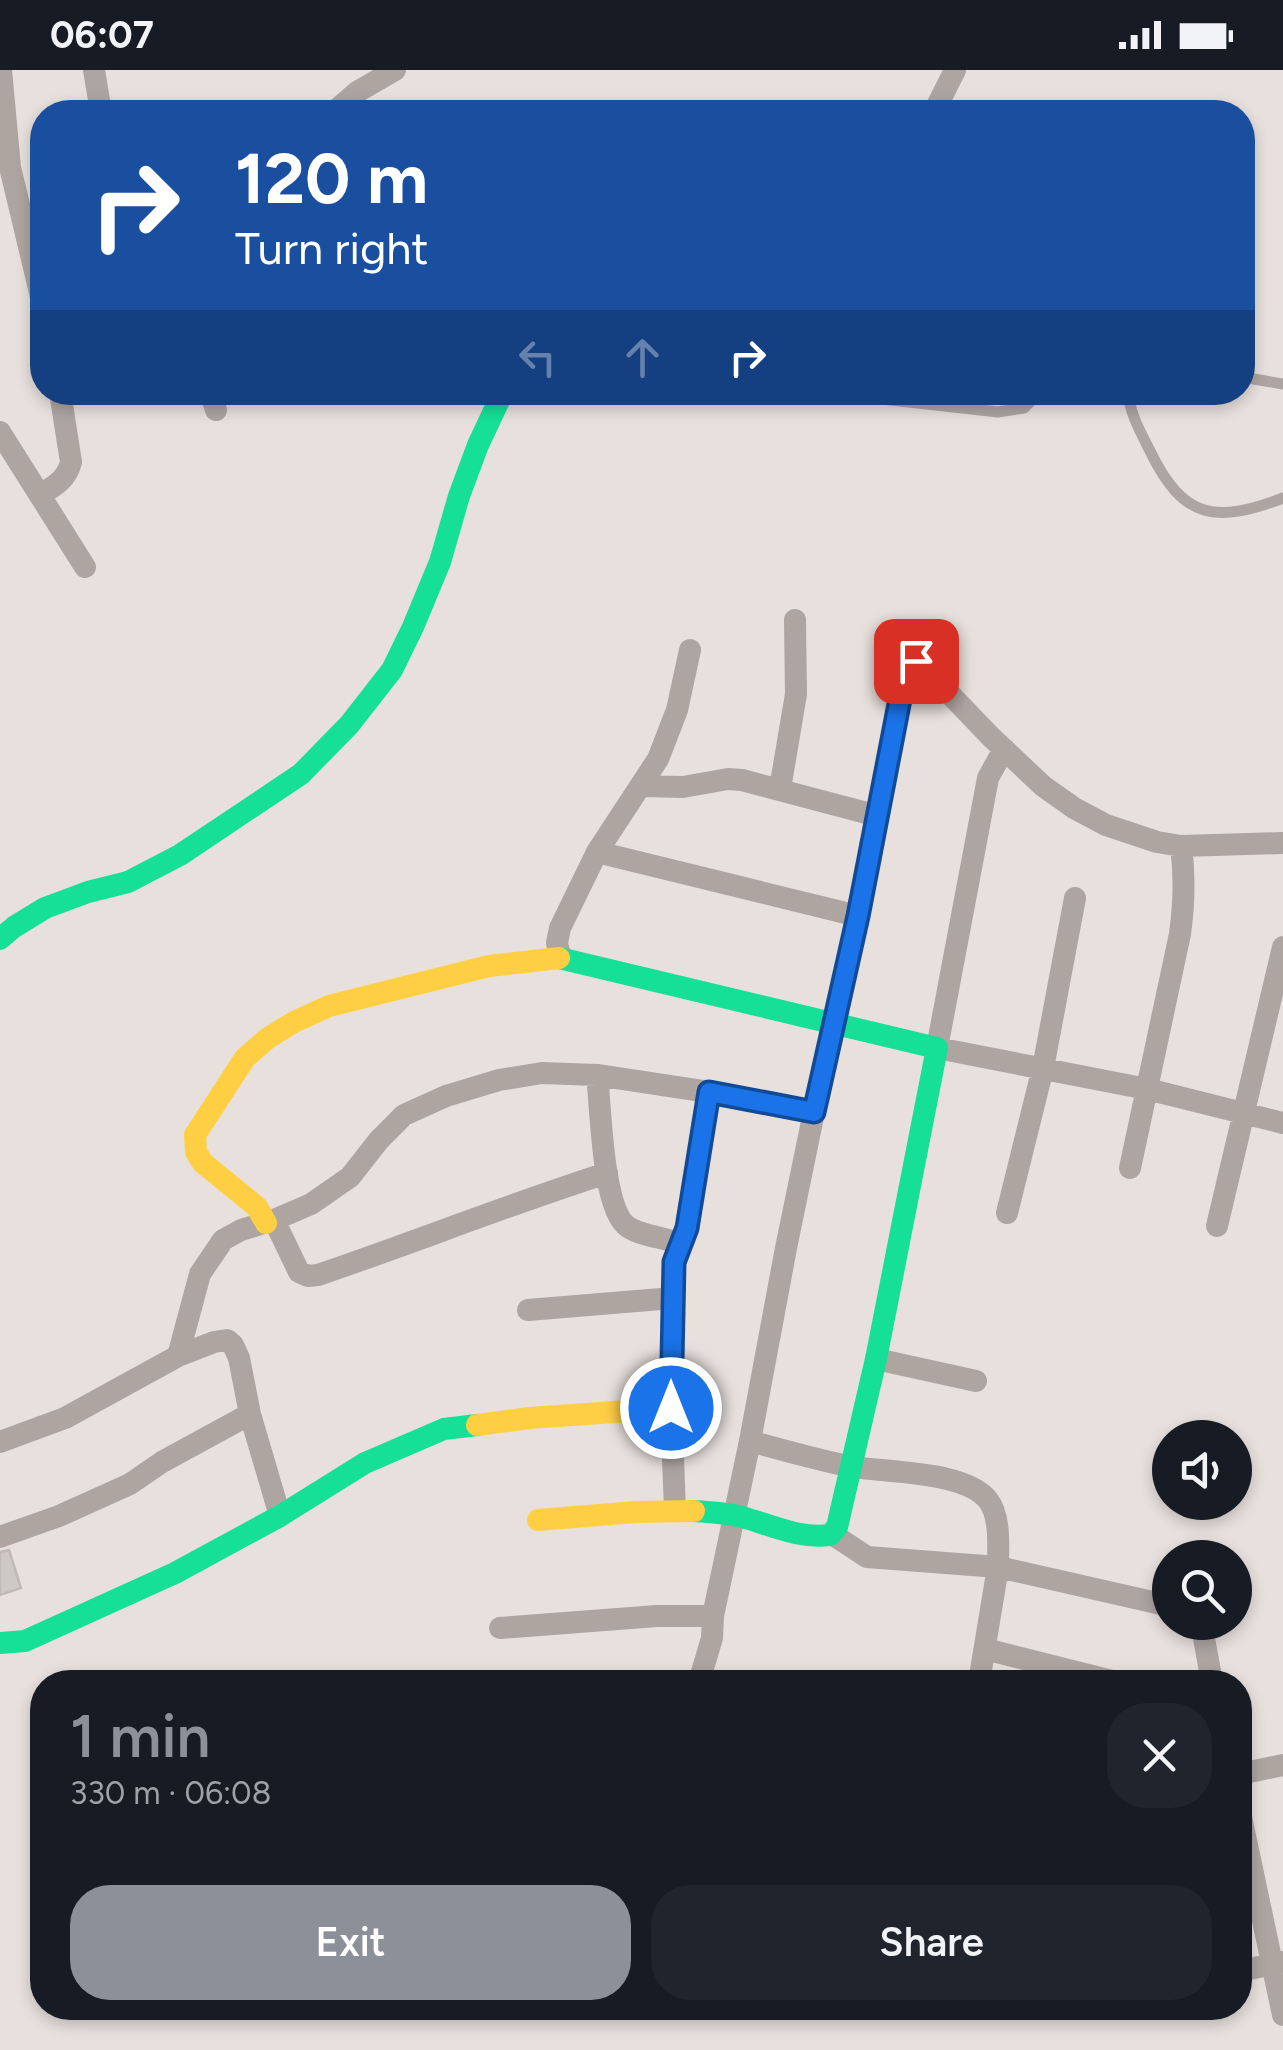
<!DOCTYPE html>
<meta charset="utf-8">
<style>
:root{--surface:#171b24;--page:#20242c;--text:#f1f3f6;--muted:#9ea1a6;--accent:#8c9099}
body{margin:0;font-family:Figtree,sans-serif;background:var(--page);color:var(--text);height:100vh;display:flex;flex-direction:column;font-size:38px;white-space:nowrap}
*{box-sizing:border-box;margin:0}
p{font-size:32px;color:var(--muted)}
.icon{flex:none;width:55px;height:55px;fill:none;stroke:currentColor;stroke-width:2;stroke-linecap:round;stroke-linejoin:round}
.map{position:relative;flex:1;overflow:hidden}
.sheet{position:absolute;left:30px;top:1600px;width:1222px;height:350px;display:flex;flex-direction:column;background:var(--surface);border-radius:40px;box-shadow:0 5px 15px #0003}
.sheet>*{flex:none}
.hud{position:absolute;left:30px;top:30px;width:1225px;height:305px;border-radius:40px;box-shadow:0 5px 15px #0003;background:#1a4fa0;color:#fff;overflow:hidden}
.fabs{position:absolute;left:1152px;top:1350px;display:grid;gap:20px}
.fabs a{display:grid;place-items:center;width:100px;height:100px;border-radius:50%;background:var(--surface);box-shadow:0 5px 15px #0003;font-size:50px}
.pin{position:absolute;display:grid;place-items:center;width:85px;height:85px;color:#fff;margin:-42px;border-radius:20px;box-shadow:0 5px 15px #0006}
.me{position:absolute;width:110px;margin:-55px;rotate:0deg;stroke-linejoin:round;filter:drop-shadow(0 0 8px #0008)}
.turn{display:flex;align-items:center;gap:35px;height:210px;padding:0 40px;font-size:45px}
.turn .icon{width:130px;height:130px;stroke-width:2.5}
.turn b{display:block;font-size:70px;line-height:85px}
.lanes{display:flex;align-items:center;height:95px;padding:0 40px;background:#0003;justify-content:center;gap:50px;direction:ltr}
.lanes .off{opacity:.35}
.round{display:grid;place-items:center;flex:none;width:105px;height:105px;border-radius:40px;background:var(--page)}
.headline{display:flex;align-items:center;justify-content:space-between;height:170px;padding:0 40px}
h1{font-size:60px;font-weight:600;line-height:75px;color:var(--accent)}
.button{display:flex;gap:20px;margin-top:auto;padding:20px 40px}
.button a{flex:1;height:115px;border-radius:40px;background:var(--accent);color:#fff;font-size:40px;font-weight:600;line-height:115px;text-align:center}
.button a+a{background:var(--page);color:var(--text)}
.status{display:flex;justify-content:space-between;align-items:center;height:70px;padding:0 50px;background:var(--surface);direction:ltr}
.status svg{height:28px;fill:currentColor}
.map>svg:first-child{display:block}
.building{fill:#cec9c6;stroke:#bfbab7;stroke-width:2.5}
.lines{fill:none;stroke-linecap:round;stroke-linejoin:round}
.lane{stroke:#aea5a1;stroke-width:11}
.street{stroke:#aea5a1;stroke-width:22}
.fast{stroke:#16e098;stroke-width:22}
.slow{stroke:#ffcf43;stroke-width:22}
.route-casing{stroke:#114b97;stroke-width:25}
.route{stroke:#1a73e8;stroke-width:18}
</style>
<div class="status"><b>06:07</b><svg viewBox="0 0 49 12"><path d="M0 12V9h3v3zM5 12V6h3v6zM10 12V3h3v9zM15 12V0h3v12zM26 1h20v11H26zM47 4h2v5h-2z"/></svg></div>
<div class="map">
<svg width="1283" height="1980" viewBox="0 0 1283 1980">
<rect width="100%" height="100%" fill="#e7e0dd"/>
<path class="building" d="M9,1480L21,1518L0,1525V1482Z"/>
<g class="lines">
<path class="lane" d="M1242,307L1283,314
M819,322L998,342L1024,338L1040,322
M1128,322C1130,344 1140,361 1150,381C1183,449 1215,454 1283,428"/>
<path class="street" d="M1,0L10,97L42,231
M94,0L101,42
M334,42L357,22L395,0
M934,42L955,0
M210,322L216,340
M0,362L85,497
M40,425C55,416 67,409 71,392L60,322
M1004,679L988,708L937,978L1147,1019L1283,1053
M641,716L683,717L728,709L742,710L878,746
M780,719L796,624L795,550
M597,782L858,846
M563,888L559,882L557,873L560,858L597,782L658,689L677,640L690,580
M597,1005C601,1038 602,1140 628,1157C639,1165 667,1169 681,1173
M1130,1098L1180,864C1184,835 1185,806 1181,776
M1007,1143L1043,998L1075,828
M274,1150L299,1202L308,1206L318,1205C415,1172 510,1134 607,1103
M1217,1156L1283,877
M528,1240L673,1228
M178,1286L214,1272L227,1270L233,1275L239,1288L250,1344L280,1446
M876,1289L976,1311
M750,1371C782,1380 815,1389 848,1396C884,1403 964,1400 988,1430C1001,1447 998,1477 998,1497L1170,1536
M0,1372L65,1348L178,1286L200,1204L223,1170L241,1160L274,1150L311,1134L350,1107L379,1070L404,1045L446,1026L499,1010L542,1003L597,1005L709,1022L814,1042
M675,1440L671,1338L674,1193L687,1158L709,1022
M832,1464L867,1487L998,1497L979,1612
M0,1467L59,1446L130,1414L162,1392L250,1344
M1201,1552L1212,1612
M500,1558L657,1546H713L750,1371L786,1178L814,1042L835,955L908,594L915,591L922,595L991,667L1043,716L1074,738L1106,755L1157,772L1181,776L1283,773
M985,1579L1116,1612
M699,1612L712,1568L713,1546
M1240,1704L1283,1695
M1240,1742L1283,1945
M1240,1901L1283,1892"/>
<path class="fast" d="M0,869L14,857L45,838L88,822L128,812L180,785L301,704L349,655L392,600L413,557L440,492L459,426L478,375L503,322
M559,888L937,978L876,1289L837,1457L830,1465C799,1469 771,1455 742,1447C726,1443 710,1442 694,1441
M0,1573L25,1571L175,1503L280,1446L365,1393L444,1359L477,1355"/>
<path class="slow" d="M266,1153L257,1137L203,1093L196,1082L195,1065L245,988L268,968L294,952L329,936L489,896L559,888
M477,1355L529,1348L671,1338
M538,1450L636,1442L694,1441"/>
</g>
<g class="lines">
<defs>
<path id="route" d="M671,1338L674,1192L687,1158L709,1022L814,1042L858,846L906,598L908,594L916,591"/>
</defs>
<use href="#route" class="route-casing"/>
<use href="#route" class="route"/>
</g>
</svg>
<div class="fabs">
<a><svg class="icon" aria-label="sound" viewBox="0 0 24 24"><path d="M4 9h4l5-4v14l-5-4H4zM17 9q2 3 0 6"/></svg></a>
<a><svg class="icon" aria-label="search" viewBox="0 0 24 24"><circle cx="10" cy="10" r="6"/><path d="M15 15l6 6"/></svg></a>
</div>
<div class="pin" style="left:916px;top:591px;background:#d93025"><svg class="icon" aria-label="arrive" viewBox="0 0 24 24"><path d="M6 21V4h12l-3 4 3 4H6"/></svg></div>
<svg class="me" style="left:671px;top:1338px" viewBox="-20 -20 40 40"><circle r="17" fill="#1a73e8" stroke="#fff" stroke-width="3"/><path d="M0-11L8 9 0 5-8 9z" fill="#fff"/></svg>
<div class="hud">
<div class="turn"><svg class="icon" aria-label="right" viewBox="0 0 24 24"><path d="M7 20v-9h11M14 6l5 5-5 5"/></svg><div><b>120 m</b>Turn right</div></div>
<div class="lanes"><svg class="icon off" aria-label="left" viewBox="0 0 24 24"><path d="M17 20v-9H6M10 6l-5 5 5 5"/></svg><svg class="icon off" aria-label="ahead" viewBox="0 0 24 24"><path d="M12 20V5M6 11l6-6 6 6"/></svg><svg class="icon" aria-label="right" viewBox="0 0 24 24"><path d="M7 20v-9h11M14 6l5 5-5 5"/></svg></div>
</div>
<section class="sheet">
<div class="headline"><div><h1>1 min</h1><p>330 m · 06:08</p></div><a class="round"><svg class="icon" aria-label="close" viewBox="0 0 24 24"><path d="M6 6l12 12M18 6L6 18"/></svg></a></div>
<div class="button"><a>Exit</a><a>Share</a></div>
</section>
</div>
